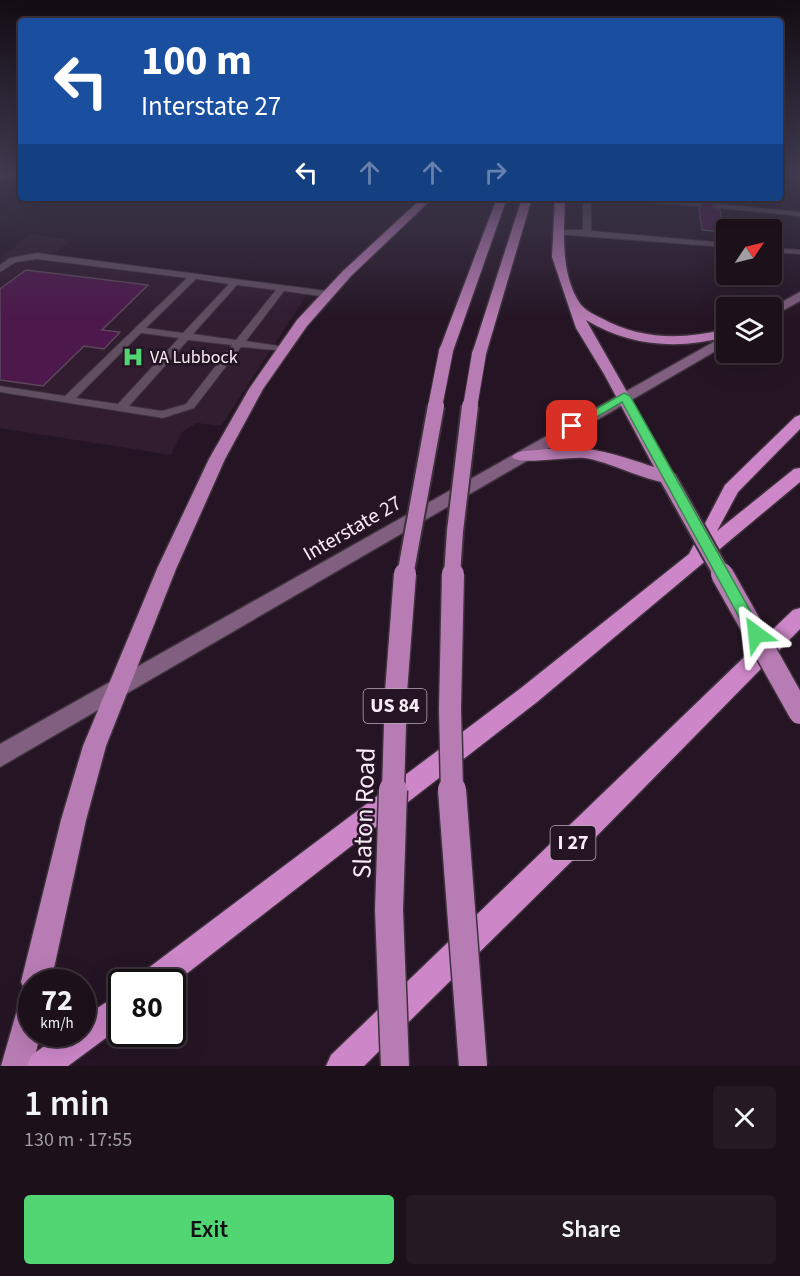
<!DOCTYPE html>
<meta charset="utf-8">
<style>
:root{--surface:#1c101b;--page:#251924;--text:#f1f3f6;--muted:#a09da3;--line:#3a303a;--accent:#52d673}
body{margin:0;font-family:"Source Sans 3",sans-serif;background:var(--page);color:var(--text);height:100vh;display:flex;flex-direction:column;font-size:22px;white-space:nowrap}
*{box-sizing:border-box;margin:0}
p{font-size:20px;color:var(--muted)}
.icon{flex:none;width:33px;height:33px;fill:none;stroke:currentColor;stroke-width:2;stroke-linecap:round;stroke-linejoin:round}
.map{position:relative;height:1066px;overflow:hidden}
.drawer{display:flex;flex-direction:column;background:var(--surface);flex:1}
.drawer>*{flex:none}
.guide{position:absolute;left:18px;top:18px;width:765px;height:183px;border-radius:6px;box-shadow:0 6px 24px #0002,0 0 0 2px var(--line);background:#1a4fa0;color:#fff;overflow:hidden}
.needle{width:39px;rotate:55deg}
.tools{position:absolute;left:716px;top:219px;display:grid;gap:12px}
.tools a{display:grid;place-items:center;width:66px;height:66px;border-radius:6px;background:var(--surface);box-shadow:0 6px 24px #0002,0 0 0 2px var(--line);font-size:30px}
.speed{position:absolute;left:18px;top:969px;display:flex;gap:12px;font-size:30px;font-weight:700;text-align:center}
.speed>*{display:grid;place-content:center;width:78px;height:78px;border-radius:50%;background:var(--surface);box-shadow:0 6px 24px #0002,0 0 0 2px var(--line);line-height:1}
.speed small{font-size:15px;font-weight:400}
.speed .limit{border:3px solid #111;border-radius:9px;background:#fff;color:#111}
.pin{position:absolute;display:grid;place-items:center;width:51px;height:51px;color:#fff;margin:-26px;border-radius:12px;box-shadow:0 3px 9px #0006}
.me{position:absolute;width:66px;margin:-33px;rotate:330deg;stroke-linejoin:round;filter:drop-shadow(0 0 4px #0008)}
.turn{display:flex;align-items:center;gap:21px;height:126px;padding:0 24px;font-size:27px}
.turn .icon{width:78px;height:78px;stroke-width:2.5}
.turn b{display:block;font-size:42px;line-height:51px}
.lanes{display:flex;align-items:center;height:57px;padding:0 24px;background:#0003;justify-content:center;gap:30px;direction:ltr}
.lanes .off{opacity:.35}
.round{display:grid;place-items:center;flex:none;width:63px;height:63px;border-radius:6px;background:var(--page)}
.summary{display:flex;align-items:center;justify-content:space-between;height:102px;padding:0 24px}
h1{font-size:36px;font-weight:600;line-height:45px}
.cta{display:flex;gap:12px;margin-top:auto;padding:12px 24px}
.cta a{flex:1;height:69px;border-radius:6px;background:var(--accent);color:#111;font-size:24px;font-weight:600;line-height:69px;text-align:center}
.cta a+a{background:var(--page);color:var(--text)}
.map>svg:first-child{display:block}
.built{fill:#311c30}
.building{fill:#4d184c;stroke:#5b485a;stroke-width:1.5}
.lines{fill:none;stroke-linecap:round;stroke-linejoin:round}
.service-casing{stroke:#3d313b;stroke-width:2}
.minor-casing{stroke:#3d313b;stroke-width:3}
.secondary-casing{stroke:#3d313b;stroke-width:3}
.trunk-casing{stroke:#3d313b;stroke-width:3}
.motorway-casing{stroke:#3d313b;stroke-width:3}
.service{fill:#614e60;fill-rule:evenodd}
.minor{fill:#614e60;fill-rule:evenodd}
.secondary{fill:#815f80;fill-rule:evenodd}
.trunk{fill:#b87cb4;fill-rule:evenodd}
.motorway{fill:#cd87c9;fill-rule:evenodd}
.trunk-bridge-far3-casing{stroke:#3d313b;stroke-width:16;stroke-linecap:butt}
.trunk-bridge-far2-casing{stroke:#3d313b;stroke-width:20;stroke-linecap:butt}
.trunk-bridge-far1-casing{stroke:#3d313b;stroke-width:25;stroke-linecap:butt}
.trunk-bridge-casing{stroke:#3d313b;stroke-width:31;stroke-linecap:butt}
.trunk-bridge-far3{stroke:#b87cb4;stroke-width:14}
.trunk-bridge-far2{stroke:#b87cb4;stroke-width:16}
.trunk-bridge-far1{stroke:#b87cb4;stroke-width:22}
.trunk-bridge{stroke:#b87cb4;stroke-width:28}
.route{fill:#52d673;stroke:#358b4b;stroke-width:1.5}
.labels{text-anchor:middle;dominant-baseline:central;stroke-width:5;stroke-linejoin:round;paint-order:stroke}
.far-poi-label{font-size:18px;fill:#f7ebf5;stroke:#251524;text-anchor:start}
.shield{fill:#251524;stroke:#b8abb6;stroke-width:1.5}
.shield-label{font-size:20px;font-weight:bold;fill:#f7ebf5}
.street-label{font-size:21px;fill:#f7ebf5;stroke:#251524}
.near-street-label{font-size:26px;fill:#f7ebf5;stroke:#251524}
</style>
<div class="map">
<svg width="800" height="1066" viewBox="0 0 800 1066">
<rect width="100%" height="100%" fill="#251524"/>
<path class="built" d="M31,234L72,240L48,258L310,290L221,426L197,423L182,432L171,455L0,428V258Z"/>
<path class="building" d="M697,199L718,201L714,202V208L720,210L724,232L702,230L699,208L704,203Z
M26,270L75,276L148,285L102,330L120,332L104,349L84,346L43,386L0,380V289Z"/>
<g class="lines">
<defs>
<path id="service" d="M583,198H591V231L726,243V247L554,234L553,232L557,230H583Z
M620,198L698,202L702,204L698,206L624,200Z
M716,204L800,212V216L719,208H716Z
M771,248L800,250V254L771,252Z
M37,253L327,291L332,294L327,297L284,291L246,341L286,347V351L241,347L194,408L163,418L0,392V386L65,396L187,278L37,259L16,262L0,272V265L10,258ZM196,279L229,284L183,333L146,328ZM237,285L276,290L236,340L193,334ZM141,333L179,338L118,404L76,398ZM188,340L232,345L186,404L162,411L129,406Z"/>
<path id="minor" d="M21,172V175L0,179V173Z"/>
<path id="secondary" d="M800,292V301L771,317V308Z
M726,335V345L0,767V744Z"/>
<path id="trunk" d="M422,198H433L351,276L307,326L263,389L225,459L176,569L106,746L86,820L51,982H32V1034H40L33,1066H1L22,993L25,991L21,982L61,820L83,746L157,569L209,459L249,389L297,320L343,271Z
M497,198H507L453,351L451,354H441L439,351Z
M522,198H532L486,354L484,357H474L472,354Z
M555,198H565C564,231 560,272 579,302C582,308 594,315 601,318C641,340 683,340 726,329V337C677,350 629,346 586,320L676,478L674,482C657,487 607,460 584,458C570,456 518,466 512,457C517,450 529,451 538,450C587,444 609,452 654,467L604,374L576,328L552,257Z"/>
<path id="motorway" d="M800,415V429L738,492L717,531L794,469L800,468V482L537,702L172,985V982H139L143,972L521,688L689,554L725,485L795,417Z
M800,608V629L584,849L364,1066H326L331,1055L793,610Z
M122,992V1026L68,1066H27L32,1055L61,1034H82V1018Z"/>
</defs>
<use href="#service" class="service-casing"/>
<use href="#minor" class="minor-casing"/>
<use href="#secondary" class="secondary-casing"/>
<use href="#trunk" class="trunk-casing"/>
<use href="#motorway" class="motorway-casing"/>
<use href="#service" class="service"/>
<use href="#minor" class="minor"/>
<use href="#secondary" class="secondary"/>
<use href="#trunk" class="trunk"/>
<use href="#motorway" class="motorway"/>
<defs>
<path id="trunk-bridge-far3" d="M435,407L446,351
M470,407L479,354"/>
<path id="trunk-bridge-far2" d="M668,478L723,576
M405,576L436,406
M452,576L455,531L470,406"/>
<path id="trunk-bridge-far1" d="M722,574L800,713
M393,791L396,692L405,574
M452,791L450,709L453,574"/>
<path id="trunk-bridge" d="M393,790L389,910L395,1066
M452,790L473,1066"/>
</defs>
<use href="#trunk-bridge-far3" class="trunk-bridge-far3-casing"/>
<use href="#trunk-bridge-far2" class="trunk-bridge-far2-casing"/>
<use href="#trunk-bridge-far1" class="trunk-bridge-far1-casing"/>
<use href="#trunk-bridge" class="trunk-bridge-casing"/>
<use href="#trunk-bridge-far3" class="trunk-bridge-far3"/>
<use href="#trunk-bridge-far2" class="trunk-bridge-far2"/>
<use href="#trunk-bridge-far1" class="trunk-bridge-far1"/>
<use href="#trunk-bridge" class="trunk-bridge"/>
</g>
<linearGradient id="sky" x2="0" y2="1"><stop stop-color="#140c14"/><stop offset="0.54" stop-color="#403b50"/><stop offset="1" stop-color="#403b50" stop-opacity="0"/></linearGradient>
<rect width="800" height="321" fill="url(#sky)"/>
<path class="route" d="M624,393L630,396L761,630L764,634L761,639H751L622,402L576,429L566,426Z"/>
<defs>
<symbol id="hospital-bare" viewBox="-9 -9 18 18"><path d="M-5-5h3v3.5h4V-5h3V5h-3V1.5h-4V5h-3Z" fill="#52d673" stroke="#251524" stroke-width="2.5" paint-order="stroke"/></symbol>
</defs>
<g fill-rule="evenodd">
<use href="#hospital-bare" x="118" y="342" width="30" height="30"/>
</g>
<g class="labels">
<g class="far-poi-label">
<text x="150" y="357">VA Lubbock</text>
</g>
<g class="shield">
<rect x="363.5" y="689" width="63" height="34" rx="4.5"/>
<rect x="550.5" y="826" width="45" height="34" rx="4.5"/>
</g>
<g class="shield-label">
<text x="395" y="706">US 84</text>
<text x="573" y="843">I 27</text>
</g>
<g class="street-label">
<text transform="translate(352 528) rotate(-30)">Interstate 27</text>
</g>
<g class="near-street-label">
<text transform="translate(364 813) rotate(-88)">Slaton Road</text>
</g>
</g>
</svg>
<div class="tools">
<a><svg class="needle" viewBox="-14 -14 28 28"><path d="M0-13l5 13h-10z" fill="#e53935"/><path d="M0 13l5-13h-10z" fill="#a09da3"/></svg></a>
<a><svg class="icon" aria-label="layers" viewBox="0 0 24 24"><path d="M12 4l9 5-9 5-9-5zM3 14l9 5 9-5"/></svg></a>
</div>
<div class="speed"><div>72<small>km/h</small></div><div class="limit">80</div></div>
<div class="pin" style="left:572px;top:426px;background:#d93025"><svg class="icon" aria-label="arrive" viewBox="0 0 24 24"><path d="M6 21V4h12l-3 4 3 4H6"/></svg></div>
<svg class="me" style="left:756px;top:634px" viewBox="-20 -20 40 40"><path d="M0-17L14 15 0 8-14 15z" fill="#52d673" stroke="#fff" stroke-width="4"/></svg>
<div class="guide">
<div class="turn"><svg class="icon" aria-label="left" viewBox="0 0 24 24"><path d="M17 20v-9H6M10 6l-5 5 5 5"/></svg><div><b>100 m</b>Interstate 27</div></div>
<div class="lanes"><svg class="icon" aria-label="left" viewBox="0 0 24 24"><path d="M17 20v-9H6M10 6l-5 5 5 5"/></svg><svg class="icon off" aria-label="ahead" viewBox="0 0 24 24"><path d="M12 20V5M6 11l6-6 6 6"/></svg><svg class="icon off" aria-label="ahead" viewBox="0 0 24 24"><path d="M12 20V5M6 11l6-6 6 6"/></svg><svg class="icon off" aria-label="right" viewBox="0 0 24 24"><path d="M7 20v-9h11M14 6l5 5-5 5"/></svg></div>
</div>
</div>
<section class="drawer">
<div class="summary"><div><h1>1 min</h1><p>130 m · 17:55</p></div><a class="round"><svg class="icon" aria-label="close" viewBox="0 0 24 24"><path d="M6 6l12 12M18 6L6 18"/></svg></a></div>
<div class="cta"><a>Exit</a><a>Share</a></div>
</section>
